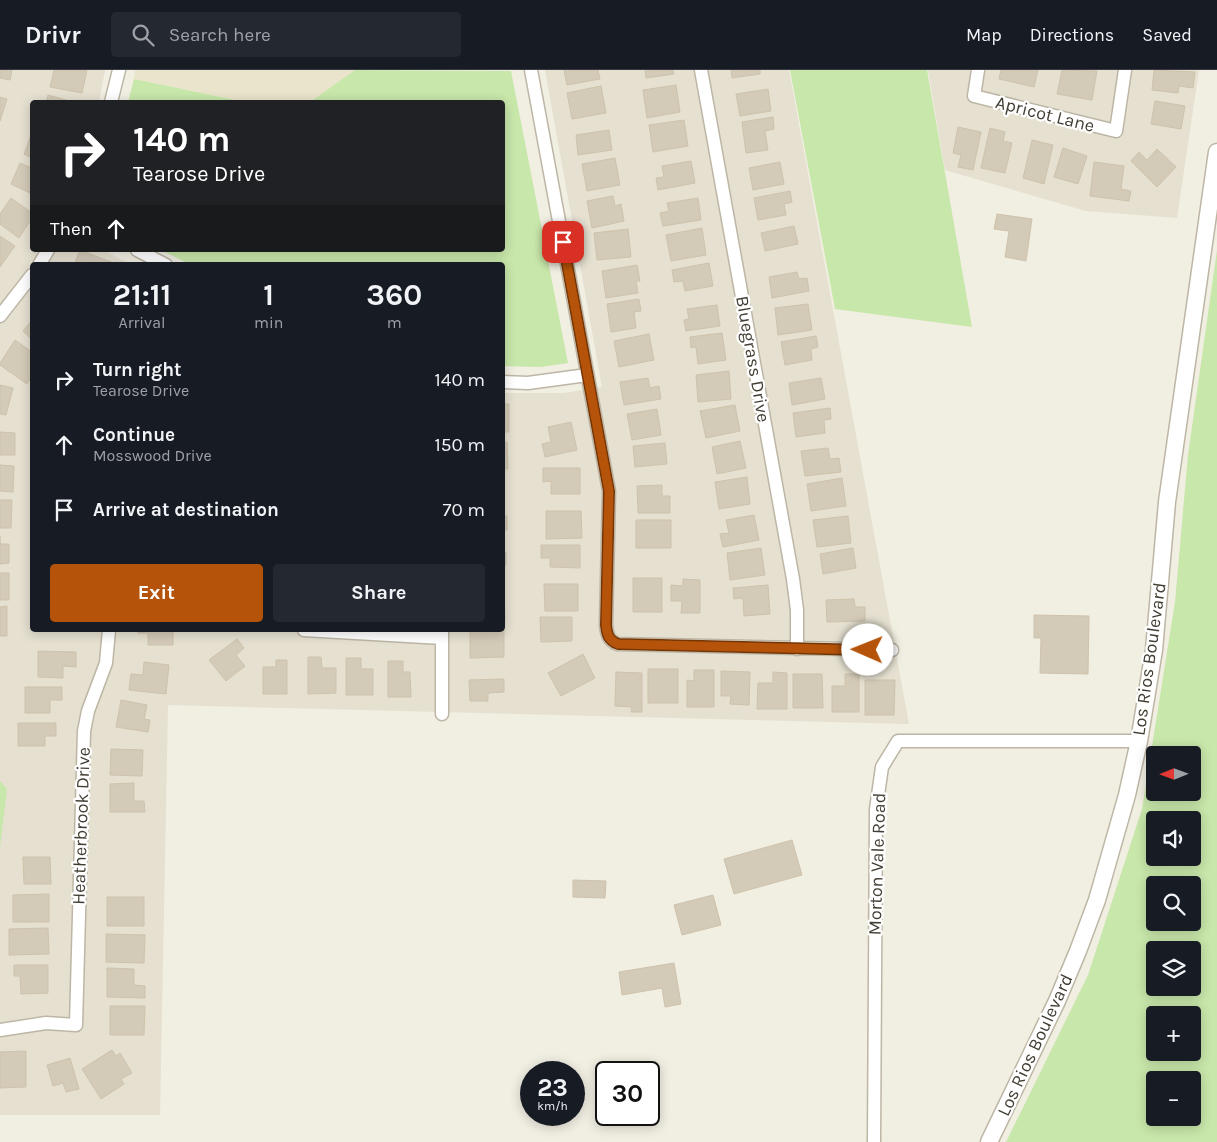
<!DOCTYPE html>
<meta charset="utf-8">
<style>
:root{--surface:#171b24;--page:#242831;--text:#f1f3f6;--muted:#9ea1a6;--line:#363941;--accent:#b45309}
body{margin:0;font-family:Karla,sans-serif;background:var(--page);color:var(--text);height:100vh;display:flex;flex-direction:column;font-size:19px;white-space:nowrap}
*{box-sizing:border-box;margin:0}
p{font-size:16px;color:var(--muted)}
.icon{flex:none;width:28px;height:28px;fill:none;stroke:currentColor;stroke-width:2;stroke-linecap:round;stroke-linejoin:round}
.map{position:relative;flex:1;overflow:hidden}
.details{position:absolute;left:30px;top:192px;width:475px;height:370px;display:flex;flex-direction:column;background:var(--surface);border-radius:5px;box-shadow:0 2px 12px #0003}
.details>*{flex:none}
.banner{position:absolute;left:30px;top:30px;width:475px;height:152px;border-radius:5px;box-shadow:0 2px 12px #0003;background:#202124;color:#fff;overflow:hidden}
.needle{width:32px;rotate:269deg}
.tools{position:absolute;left:1146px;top:676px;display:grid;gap:10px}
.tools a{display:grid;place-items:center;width:55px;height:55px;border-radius:5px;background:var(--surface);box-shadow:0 2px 12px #0003;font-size:25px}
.speed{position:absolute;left:520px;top:991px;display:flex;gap:10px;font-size:25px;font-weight:700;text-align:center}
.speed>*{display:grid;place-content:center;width:65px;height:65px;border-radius:50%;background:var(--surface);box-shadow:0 2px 12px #0003;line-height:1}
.speed small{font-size:12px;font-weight:400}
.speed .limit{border:2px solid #111;border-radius:8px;background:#fff;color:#111}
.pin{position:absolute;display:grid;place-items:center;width:42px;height:42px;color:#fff;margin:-21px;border-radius:10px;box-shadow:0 2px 8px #0006}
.me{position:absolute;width:55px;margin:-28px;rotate:271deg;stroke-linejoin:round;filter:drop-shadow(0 0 4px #0008)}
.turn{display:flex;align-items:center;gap:18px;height:105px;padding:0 20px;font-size:22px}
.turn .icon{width:65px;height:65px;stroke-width:2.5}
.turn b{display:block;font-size:35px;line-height:42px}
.then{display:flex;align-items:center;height:48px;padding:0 20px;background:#0003;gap:10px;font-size:19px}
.eta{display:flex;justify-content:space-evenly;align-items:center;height:85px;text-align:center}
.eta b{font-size:30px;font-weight:700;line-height:35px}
.cta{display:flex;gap:10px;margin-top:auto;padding:10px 20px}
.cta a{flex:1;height:58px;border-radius:5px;background:var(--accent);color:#fff;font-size:20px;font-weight:700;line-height:58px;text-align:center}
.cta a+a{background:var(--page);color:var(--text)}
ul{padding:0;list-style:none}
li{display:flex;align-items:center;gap:15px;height:65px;padding:0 20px}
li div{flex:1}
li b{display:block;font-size:19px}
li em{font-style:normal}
header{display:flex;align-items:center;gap:30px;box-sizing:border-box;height:70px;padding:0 25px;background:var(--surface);border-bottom:1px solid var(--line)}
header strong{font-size:24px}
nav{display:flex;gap:28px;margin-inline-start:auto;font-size:18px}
.search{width:350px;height:45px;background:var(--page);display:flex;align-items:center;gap:12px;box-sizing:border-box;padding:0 18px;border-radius:5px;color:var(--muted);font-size:19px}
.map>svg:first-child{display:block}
.residential{fill:#e5e0d0}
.education{fill:#ebe4cc}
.green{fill:#c8e7aa;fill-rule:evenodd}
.building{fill:#d3cab8;stroke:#cec2ab}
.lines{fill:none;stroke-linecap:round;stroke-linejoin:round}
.minor-casing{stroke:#bdb6a5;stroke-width:15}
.tertiary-casing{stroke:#bdb6a5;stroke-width:19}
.minor{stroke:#fff;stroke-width:12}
.tertiary{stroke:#fff;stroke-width:16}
.route-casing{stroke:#753606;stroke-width:12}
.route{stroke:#b45309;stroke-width:9}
.labels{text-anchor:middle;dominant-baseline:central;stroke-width:4.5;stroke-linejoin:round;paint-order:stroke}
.street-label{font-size:18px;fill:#433e33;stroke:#fff}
</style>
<header>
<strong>Drivr</strong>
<div class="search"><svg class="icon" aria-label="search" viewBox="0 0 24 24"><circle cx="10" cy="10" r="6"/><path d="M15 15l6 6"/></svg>Search here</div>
<nav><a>Map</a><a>Directions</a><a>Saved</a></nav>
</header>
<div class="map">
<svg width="1217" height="1072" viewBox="0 0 1217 1072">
<rect width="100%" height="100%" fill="#f1eee2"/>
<path class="residential" d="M0,0H105L99,32H32V180H103L132,195H32V560H502L503,323H564L602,317L545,0H789L909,654L168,635L160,1045H0Z
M928,0H1199L1177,148L1086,141L945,100Z"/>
<path class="education" d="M135,0H355L310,32H245L134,9Z"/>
<path class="green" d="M355,0L511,1L568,293L541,297L503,296L502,195H191L161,180H502V32H310Z
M790,0H927L972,257L835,239Z
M134,9L245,32H128Z
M1217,180V1072H1006L1088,905L1142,739L1175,532L1188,385ZM1155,685H1192V722H1155ZM1155,750H1192V788H1155ZM1155,815H1192V852H1155ZM1155,880H1192V918H1155ZM1155,945H1192V982H1155ZM1155,1010H1192V1048H1155Z
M0,711L7,719L0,777Z"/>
<path class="building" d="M0,0H12L10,10L0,8Z
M54,0H87L82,23L50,17Z
M564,0H598L600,9L567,15Z
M645,0H673L674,4L646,8Z
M731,0H760V4L732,8Z
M1001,0H1038L1034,17L999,9Z
M1062,0L1097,1L1092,30L1057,24Z
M1154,0L1195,2L1193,18L1179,16L1178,23L1152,20Z
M676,15L680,42L647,48L643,20Z
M601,16L606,43L572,49L567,23Z
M768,19L771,41L740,46L736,24Z
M48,25L73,32H46Z
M0,27L7,29L0,51Z
M1155,31L1185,36L1181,59L1151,54Z
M773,47L774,59L765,61L768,80L746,83L742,52Z
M684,50L688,76L653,82L649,55Z
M958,57L981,62L973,100L958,97L961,85L953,83Z
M990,58L1005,62L1003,71L1012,73L1005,103L981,98Z
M609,60L612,80L578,85L576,65Z
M32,63V88L24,84Z
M1032,70L1053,75L1044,114L1023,108Z
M1063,78L1087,86L1078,114L1054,107Z
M1157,79L1176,97L1157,117L1131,91L1139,82L1147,90Z
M615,88L620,115L587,121L582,94Z
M691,91L695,113L658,120L656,108L664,107L662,96Z
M780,92L784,114L753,120L749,98Z
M1094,92L1124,96L1121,119L1131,121L1129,131L1090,126Z
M20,93L32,98V124L11,114Z
M790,121L792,132L784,134L786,145L758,150L754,128Z
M613,126L615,136L621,134L624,151L592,158L587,131Z
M11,128L32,143V148L19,168L0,154V144Z
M698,128L701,150L663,156L660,143L669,141L667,133Z
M997,144L1032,149L1026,191L1005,187L1009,161L994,159Z
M794,156L798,174L765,181L761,163Z
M702,158L706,185L671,191L666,165Z
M628,159L631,187L597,190L594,163Z
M0,166L15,176L0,197Z
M80,180L111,192L110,195H74Z
M709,193L713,216L685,221L683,211L674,212L672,200Z
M637,195L640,211H636L638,223L606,228L602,201Z
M797,202L799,209L807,208L809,221L772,228L769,207Z
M639,229L641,241L634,242L636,258L611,262L607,234Z
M808,234L812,260L778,265L775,238Z
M717,235L720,256L686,261L684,250L689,249L687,239Z
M32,250V270L23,261Z
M722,263L726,290L698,294L696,277L691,278L690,267Z
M649,264L654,290L619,297L614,271Z
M816,266L818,277L811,279L812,290L785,295L781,272Z
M15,270L32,282V305L27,314L0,295V293Z
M729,301L731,329L698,332L696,305Z
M648,308L650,318L659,316L661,329L624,335L620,312Z
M821,308L825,329L792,335L789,313Z
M0,315L13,318L6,345L0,344Z
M502,334H509V362H502Z
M735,335L740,361L706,368L700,341Z
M830,338L831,349L824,350L825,363L796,367L793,343Z
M657,339L661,365L632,370L627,344Z
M571,352L577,380L545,387L542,374L551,372L548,357Z
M0,362L15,363V385H0Z
M740,371L746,398L717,404L712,377Z
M502,372H507L508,399H502Z
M665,373L667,394L635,397L633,376Z
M828,378L830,389L839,388L841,402L805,406L801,381Z
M0,395L14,396L13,422L0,421Z
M543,398H580V424H551V411L543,412Z
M747,407L750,434L719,439L715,412Z
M842,408L846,436L811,441L807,414Z
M662,415V426H670V443H638L637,416Z
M0,430H12L11,458H0Z
M546,441H581L582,468L546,469Z
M754,445L759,470L723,477L720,464L729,463L726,450Z
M502,446H507V460H502Z
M848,446L851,473L817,477L813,450Z
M636,450H671V478H636Z
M0,466V474H9V493L0,494Z
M541,475H580V498L550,497V488H541Z
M761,478L765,505L730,510L727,483Z
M853,478L856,498L823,504L820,484Z
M502,482H506V495H502Z
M0,503H9V530H0Z
M633,508H662V542H633Z
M683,509L700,510V543H681L682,531H671V515L683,516Z
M544,514H578V541H545Z
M768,515L770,544L744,546L743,528L734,529L733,518Z
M502,522H504L505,550H502Z
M854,529L855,537H865V551L827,552L826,530Z
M7,536V566H0V537Z
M1034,545L1089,546L1088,604L1040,603L1041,568H1034Z
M540,547H572V571L541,572Z
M138,560H173V575H148V563H138Z
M504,560V587L470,588V561Z
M237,569L244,578L236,585L245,596L226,611L209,590Z
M38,581L76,582V597L63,596V608L38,607Z
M583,584L595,608L561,626L548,603Z
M308,587H321L322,598H336V623L308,624Z
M346,588H361V599H373V625H346Z
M276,590H287V624H263V597H276Z
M388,591H403V602H410L411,627H388Z
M144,592L169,595L166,624L129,620L131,604L143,605Z
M648,599H678V633H648Z
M694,600H714V637H687V610L694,611Z
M721,601L750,602L749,635L730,634L731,626H721Z
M616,602L642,603V642H631L632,637L615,636Z
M773,602L787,603V639H757L758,613H773Z
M793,604H822L823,638H793Z
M845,604H859V642H832V616H845Z
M504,609V622L488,623V631H470L469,610Z
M865,610H895L894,645H865Z
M25,617H62V630H50V643H25Z
M121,630L147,635L144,649L150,650L148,662L116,657Z
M18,653H56V666H45V676H18Z
M111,679L143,680L142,706L110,705Z
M134,713V731H144L145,742H110V714Z
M792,770L802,805L734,824L724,789Z
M23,787H50L51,814H24Z
M573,810L606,811L605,828L573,827Z
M49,824V852H13V825Z
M713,825L721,855L682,865L674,835Z
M107,827H144V856H107Z
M48,858L49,884L9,885V859Z
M106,864L145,865L144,893L106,892Z
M674,893L681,934L665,937L662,918L622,925L619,902Z
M14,895H48V923L21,924L20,906H14Z
M107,898L134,899V915L145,916V928L107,927Z
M110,936H145L144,965H110Z
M112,980L116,986L120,983L132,1003L121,1009L124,1014L101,1029L82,999Z
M26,981V1017L0,1018V982Z
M70,988L79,1019L66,1022L63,1013L53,1016L47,995Z"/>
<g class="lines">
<defs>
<path id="minor" d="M531,0L609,421L606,555C607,564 608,570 617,574L892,580
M701,0L793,509L797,540V579
M978,0L974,26L1116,61L1125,0
M111,32L119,0
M137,180L166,195
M39,195L48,180
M0,246L32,205
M502,312L528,313L587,305
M304,560L442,568
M442,560V644
M0,960L46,953L76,955L84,661L88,641L106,593L109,560
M874,1072L876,739L882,697L898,671H1139"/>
<path id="tertiary" d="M989,1072L1057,931L1078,881L1097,830L1127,725L1139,671L1154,580L1167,432L1217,82"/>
</defs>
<use href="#minor" class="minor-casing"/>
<use href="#tertiary" class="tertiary-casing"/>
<use href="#minor" class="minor"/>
<use href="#tertiary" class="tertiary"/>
</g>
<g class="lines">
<defs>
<path id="route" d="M563,172L609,421L606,555C607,564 608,570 618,574L868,580"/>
</defs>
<use href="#route" class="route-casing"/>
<use href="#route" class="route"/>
</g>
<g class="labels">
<g class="street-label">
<text transform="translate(1045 44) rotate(14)">Apricot Lane</text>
<text transform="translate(753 289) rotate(80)">Bluegrass Drive</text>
<text transform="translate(1149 589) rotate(-82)">Los Rios Boulevard</text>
<text transform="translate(81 756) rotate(-88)">Heatherbrook Drive</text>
<text transform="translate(877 794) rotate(-88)">Morton Vale Road</text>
<text transform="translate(1035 975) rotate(-65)">Los Rios Boulevard</text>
</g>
</g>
</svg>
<div class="tools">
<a><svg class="needle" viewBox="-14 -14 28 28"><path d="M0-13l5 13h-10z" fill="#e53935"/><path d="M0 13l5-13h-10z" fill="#9ea1a6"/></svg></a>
<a><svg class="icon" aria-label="sound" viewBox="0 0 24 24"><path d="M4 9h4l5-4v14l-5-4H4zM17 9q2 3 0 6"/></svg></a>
<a><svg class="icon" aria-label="search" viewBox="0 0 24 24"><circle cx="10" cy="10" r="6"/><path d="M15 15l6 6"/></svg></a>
<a><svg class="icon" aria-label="layers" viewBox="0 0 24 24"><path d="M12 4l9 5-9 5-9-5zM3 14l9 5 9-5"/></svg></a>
<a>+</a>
<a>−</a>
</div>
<div class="speed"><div>23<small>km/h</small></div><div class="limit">30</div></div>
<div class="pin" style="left:563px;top:172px;background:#d93025"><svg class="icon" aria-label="arrive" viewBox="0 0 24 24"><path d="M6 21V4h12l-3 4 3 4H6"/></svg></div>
<svg class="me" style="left:868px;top:580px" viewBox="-20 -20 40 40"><circle r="19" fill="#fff"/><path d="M0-13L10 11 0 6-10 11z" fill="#b45309"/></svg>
<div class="banner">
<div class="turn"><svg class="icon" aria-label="right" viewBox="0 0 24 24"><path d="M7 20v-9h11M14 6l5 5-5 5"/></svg><div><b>140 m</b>Tearose Drive</div></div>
<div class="then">Then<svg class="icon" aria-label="ahead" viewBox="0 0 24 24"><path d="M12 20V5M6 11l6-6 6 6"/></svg></div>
</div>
<section class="details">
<div class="eta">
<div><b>21:11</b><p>Arrival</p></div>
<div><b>1</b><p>min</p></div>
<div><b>360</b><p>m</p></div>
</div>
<ul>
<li><svg class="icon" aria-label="right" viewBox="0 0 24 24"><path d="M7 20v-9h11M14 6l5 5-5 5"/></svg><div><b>Turn right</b><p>Tearose Drive</p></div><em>140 m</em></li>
<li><svg class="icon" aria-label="ahead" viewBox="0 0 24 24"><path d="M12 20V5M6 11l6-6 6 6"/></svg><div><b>Continue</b><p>Mosswood Drive</p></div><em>150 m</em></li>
<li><svg class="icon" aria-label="arrive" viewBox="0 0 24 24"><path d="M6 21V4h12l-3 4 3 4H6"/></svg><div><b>Arrive at destination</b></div><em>70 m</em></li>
</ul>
<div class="cta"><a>Exit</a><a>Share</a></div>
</section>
</div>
